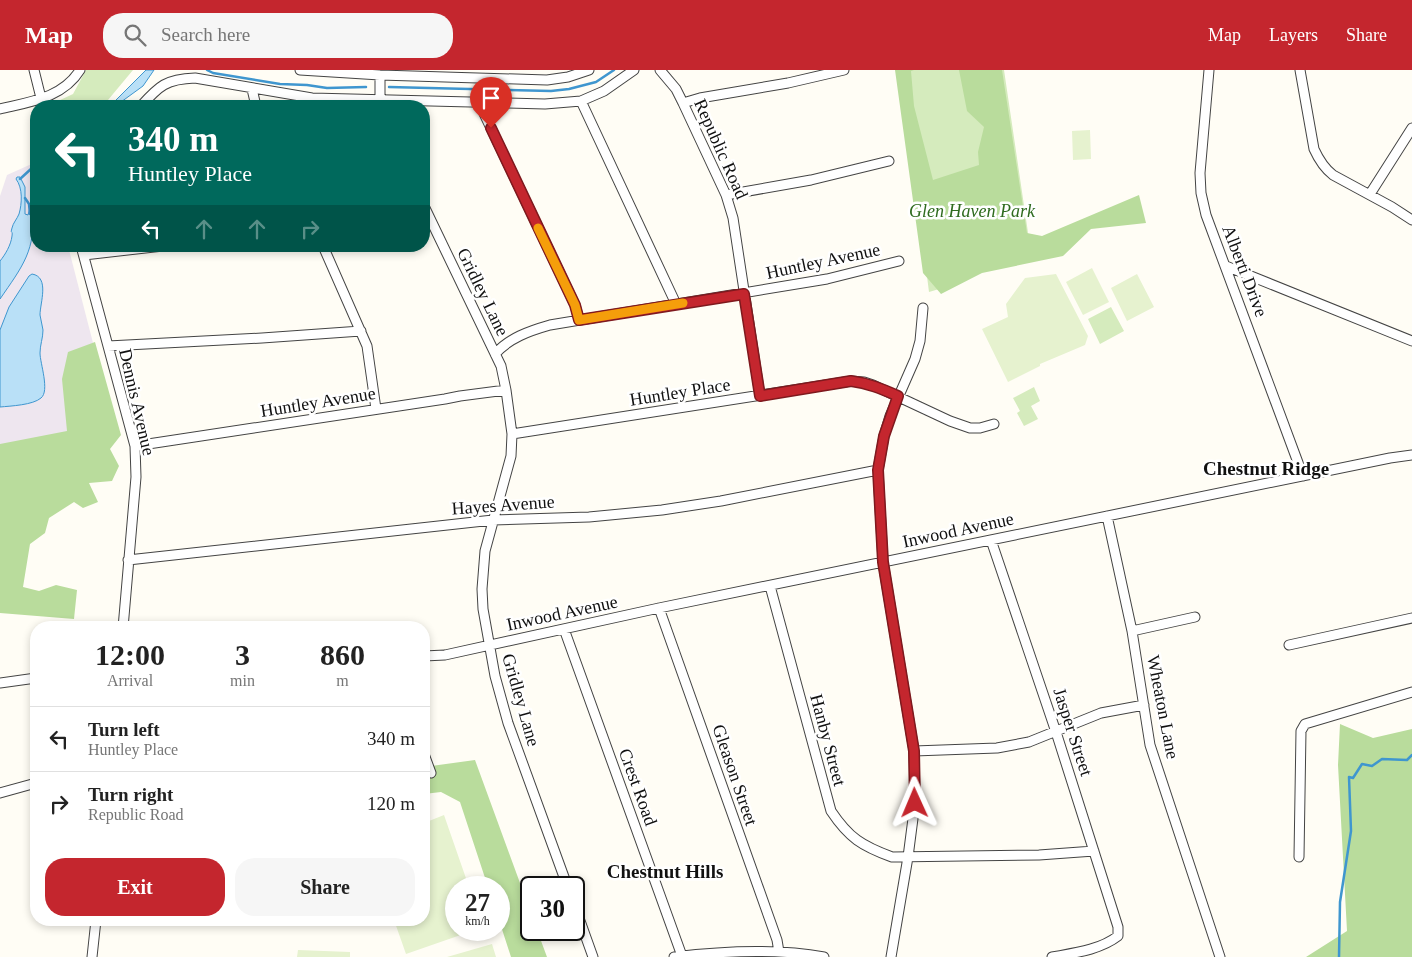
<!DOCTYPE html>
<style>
:root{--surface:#fff;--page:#f6f6f6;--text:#222;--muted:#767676;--line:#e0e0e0;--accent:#c4262e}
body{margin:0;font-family:"Times New Roman",serif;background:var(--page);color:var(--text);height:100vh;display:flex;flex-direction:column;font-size:19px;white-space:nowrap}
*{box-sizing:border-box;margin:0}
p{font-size:16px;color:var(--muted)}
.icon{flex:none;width:28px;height:28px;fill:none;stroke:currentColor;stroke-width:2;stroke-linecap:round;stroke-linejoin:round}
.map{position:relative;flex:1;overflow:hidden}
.sheet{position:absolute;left:30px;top:551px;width:400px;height:305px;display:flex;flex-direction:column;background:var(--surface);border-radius:20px;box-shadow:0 2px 8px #0003}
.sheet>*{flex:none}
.top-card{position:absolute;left:30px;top:30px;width:400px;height:152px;border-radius:20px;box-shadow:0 2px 8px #0003;background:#00695c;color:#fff;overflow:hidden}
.speed{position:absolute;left:445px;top:806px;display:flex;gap:10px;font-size:25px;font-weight:700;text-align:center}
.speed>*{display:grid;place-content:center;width:65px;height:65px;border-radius:50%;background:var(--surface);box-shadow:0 2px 8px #0003;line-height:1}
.speed small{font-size:12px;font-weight:400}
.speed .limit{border:2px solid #111;border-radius:8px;background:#fff;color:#111}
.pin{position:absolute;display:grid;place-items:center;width:42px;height:42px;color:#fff;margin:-51px -21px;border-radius:50% 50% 50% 0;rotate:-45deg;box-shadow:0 0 5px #0007}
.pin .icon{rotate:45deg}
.me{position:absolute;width:55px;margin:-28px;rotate:359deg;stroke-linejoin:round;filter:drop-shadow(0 0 4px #0008)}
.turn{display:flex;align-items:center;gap:18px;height:105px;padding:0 15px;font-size:22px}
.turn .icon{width:65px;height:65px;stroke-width:2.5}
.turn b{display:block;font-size:35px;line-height:42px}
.lanes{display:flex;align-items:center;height:48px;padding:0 15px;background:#0003;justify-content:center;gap:25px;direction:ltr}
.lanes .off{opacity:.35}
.eta{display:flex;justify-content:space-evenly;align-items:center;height:85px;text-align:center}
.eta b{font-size:30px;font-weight:700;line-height:35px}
.primary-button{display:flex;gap:10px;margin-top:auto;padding:10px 15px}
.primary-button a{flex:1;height:58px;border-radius:20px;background:var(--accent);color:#fff;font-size:20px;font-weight:700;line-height:58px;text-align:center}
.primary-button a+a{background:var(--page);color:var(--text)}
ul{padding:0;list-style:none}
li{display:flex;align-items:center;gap:15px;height:65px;padding:0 15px;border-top:1px solid var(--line)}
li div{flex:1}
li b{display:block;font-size:19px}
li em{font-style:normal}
header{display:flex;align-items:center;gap:30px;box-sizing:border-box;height:70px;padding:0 25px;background:var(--accent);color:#fff}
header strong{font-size:24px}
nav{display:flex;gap:28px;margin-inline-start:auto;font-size:18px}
.search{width:350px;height:45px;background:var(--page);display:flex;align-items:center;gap:12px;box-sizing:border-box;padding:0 18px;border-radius:20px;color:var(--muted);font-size:19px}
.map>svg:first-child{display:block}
.industrial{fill:#eee6ef}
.green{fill:#d5ebbd}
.forest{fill:#b9dc9c}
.pitch{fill:#e6f2cf}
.water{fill:#b9e0f7;stroke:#3f96cf}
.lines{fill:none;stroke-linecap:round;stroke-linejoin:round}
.stream{stroke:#3f96cf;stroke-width:2.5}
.minor-casing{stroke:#444;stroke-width:11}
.minor{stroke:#fff;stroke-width:9}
.route-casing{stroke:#7f191e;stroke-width:12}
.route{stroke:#c4262e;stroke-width:9}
.slow{stroke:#f59e0b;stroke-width:9}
.labels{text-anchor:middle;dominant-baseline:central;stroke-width:5;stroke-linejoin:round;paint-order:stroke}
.street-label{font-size:18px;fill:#111;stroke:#fff}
.park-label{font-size:18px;font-style:italic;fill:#2f6b1f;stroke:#fff}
.neighbourhood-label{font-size:19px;font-weight:bold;fill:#111;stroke:#fff}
</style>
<header>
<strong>Map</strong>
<div class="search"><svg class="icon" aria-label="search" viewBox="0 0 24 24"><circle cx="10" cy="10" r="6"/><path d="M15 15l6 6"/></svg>Search here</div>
<nav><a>Map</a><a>Layers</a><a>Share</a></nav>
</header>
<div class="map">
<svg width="1412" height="887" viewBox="0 0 1412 887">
<rect width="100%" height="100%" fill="#fffdf5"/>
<path class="industrial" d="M36,92V176H68L116,362L0,382V126L7,105Z"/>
<path class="green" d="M86,0H133L103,36H55L56,32L73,24Z
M901,0H1004L1030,176L946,217L929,222Z
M1111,237L1124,261L1100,274L1088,249Z
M1034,317L1040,331L1031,336L1038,349L1024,356L1017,343L1020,341L1013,328Z"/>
<path class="forest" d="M895,0H914L911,1L914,36L933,110L979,95L978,82L984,57L967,41L959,0H1002L1027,163L1042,166L1139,125L1146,153L1091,159L1063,186L982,203L941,224L923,203Z
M95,272L121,365L110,379L119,396L112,411L89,413L98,432L83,438L74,432L49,448L45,463L30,474L23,517L39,521L56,515L77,520L74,549L0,543V374L67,361L62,309L68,282Z
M1340,654L1373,668L1412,659V887H1306L1347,861L1338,695Z
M475,690L531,843V860H537L547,887H511L499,850V818L488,817L460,732L441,722L424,724V697Z"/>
<path class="pitch" d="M1090,60L1091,89L1073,90L1072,61Z
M1092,198L1109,232L1083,245L1066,212Z
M1056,204L1088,266L1085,275L1040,294V296L1008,312L982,259L1008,247L1006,234L1025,208Z
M1137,204L1154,237L1127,251L1111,218Z
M444,745L469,817L456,818V860H475L406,884L394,850H424V753Z
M492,874L496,887H447Z
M298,880L350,882V887H297Z"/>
<path class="water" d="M146,0H154L143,16L121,32L119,36H110Z
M17,107H20L25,117V144L28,145L30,138L32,139C37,179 22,197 0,229V191C5,185 11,175 12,166C13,159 10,165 12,158C13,153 17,149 19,144C22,134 23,118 16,109Z
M32,204C50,207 40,233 40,245C41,250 42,255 43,260C43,268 40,275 40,283C40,293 50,321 41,328C33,335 11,336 0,337V260L9,237L29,206Z"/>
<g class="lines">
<path class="stream" d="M207,0L213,3L280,14L307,15L327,18L366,17
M389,17L551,21L569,19L596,12L614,0
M20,109L32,98L36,97
M25,128L29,134L30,144
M1339,887L1340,832L1351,761L1349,707L1353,708L1362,694L1372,696L1382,689L1407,690L1412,685"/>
<defs>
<path id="minor" d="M34,0L43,36
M300,0L380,5L547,10L568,7L589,0
M660,0L676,19L683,33L726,125L733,148L760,326
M1209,0L1200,103L1201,123L1206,145L1303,406
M1300,0L1314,79C1319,90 1324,98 1333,105L1392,137L1412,150
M380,5V36
M252,19L256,36
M581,31L676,234
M479,33L575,235L579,250
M683,33L700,28L788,13L844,0
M141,36C159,16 166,9 195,8L312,28L545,34L581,31L604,21L634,0
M0,39C29,32 63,28 80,0
M1370,124L1412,58
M726,125L811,110L889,91
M424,136L501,296L506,320L512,364L511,386L485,481L482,519L483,539L495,606L508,653L568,818
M81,176L135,376L136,407L123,558
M323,176L367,276L376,339
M350,176H360
M84,185L163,176
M1226,196L1412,271
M108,276L262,268L361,261
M495,284C509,268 529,261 550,255L827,209L899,191
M512,364L851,311L864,312L873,315L950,351L970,358H980L994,354
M135,376L445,329L460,326L506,320
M1107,446L1132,561L1150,675L1220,887
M991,470L1056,662L1118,857V866C1100,880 1074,883 1052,887
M128,490L493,450L589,447L662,440L721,431L878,400
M770,516L831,741C849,768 862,776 892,787L1039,785L1094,781
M659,538L777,870L779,882
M564,559L682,886
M1132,561L1195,547
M1289,575L1412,548
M424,586L445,585L659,538L1390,388L1412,385
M0,613L36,608
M914,681L997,678L1029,672L1101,643L1144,635
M424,684L431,703
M0,723L36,713
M1299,787L1301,661L1305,654L1412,622
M574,834L593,887
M92,887L96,850
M674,887C723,881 775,878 824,887
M891,887L908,787L915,733L914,681L883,492L878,400L884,366L890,346L915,289L920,271L923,238"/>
</defs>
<use href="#minor" class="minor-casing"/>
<use href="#minor" class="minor"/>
</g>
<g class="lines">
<defs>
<path id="route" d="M491,58L575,235L579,250L744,224L760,326L851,311C868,313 882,319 898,326L884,366L878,400L883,492L914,681L915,733"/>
</defs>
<use href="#route" class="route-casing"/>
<use href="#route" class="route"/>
<path class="slow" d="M538,158L575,235L579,250L683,233"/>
</g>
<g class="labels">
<g class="street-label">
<text transform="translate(721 79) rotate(66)">Republic Road</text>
<text transform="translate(823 191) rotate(-12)">Huntley Avenue</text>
<text transform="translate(1245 201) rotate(69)">Alberti Drive</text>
<text transform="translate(483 222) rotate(64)">Gridley Lane</text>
<text transform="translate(680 322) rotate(-9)">Huntley Place</text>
<text transform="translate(137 332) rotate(77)">Dennis Avenue</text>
<text transform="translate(318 332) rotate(-9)">Huntley Avenue</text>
<text transform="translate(503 435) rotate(-4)">Hayes Avenue</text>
<text transform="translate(958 460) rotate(-12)">Inwood Avenue</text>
<text transform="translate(562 543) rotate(-12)">Inwood Avenue</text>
<text transform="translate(521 630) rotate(74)">Gridley Lane</text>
<text transform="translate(1163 637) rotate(79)">Wheaton Lane</text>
<text transform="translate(1073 662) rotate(72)">Jasper Street</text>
<text transform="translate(828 670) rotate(75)">Hanby Street</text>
<text transform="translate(735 705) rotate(71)">Gleason Street</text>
<text transform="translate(638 717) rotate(70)">Crest Road</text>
</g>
<g class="park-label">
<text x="972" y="141">Glen Haven Park</text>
</g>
<g class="neighbourhood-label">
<text x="1266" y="398">Chestnut Ridge</text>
<text x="665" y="801">Chestnut Hills</text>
</g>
</g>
</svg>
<div class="speed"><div>27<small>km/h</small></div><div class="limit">30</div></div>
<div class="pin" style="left:491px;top:58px;background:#d93025"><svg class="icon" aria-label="arrive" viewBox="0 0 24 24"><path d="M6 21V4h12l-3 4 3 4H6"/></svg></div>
<svg class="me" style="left:915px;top:733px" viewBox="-20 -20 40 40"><path d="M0-17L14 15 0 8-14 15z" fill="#c4262e" stroke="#fff" stroke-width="4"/></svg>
<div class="top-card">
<div class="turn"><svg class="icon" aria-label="left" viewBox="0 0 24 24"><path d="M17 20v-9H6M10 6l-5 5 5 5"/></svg><div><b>340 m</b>Huntley Place</div></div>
<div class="lanes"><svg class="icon" aria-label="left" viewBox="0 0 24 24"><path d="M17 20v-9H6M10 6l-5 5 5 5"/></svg><svg class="icon off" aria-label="ahead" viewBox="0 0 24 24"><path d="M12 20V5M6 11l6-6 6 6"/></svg><svg class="icon off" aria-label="ahead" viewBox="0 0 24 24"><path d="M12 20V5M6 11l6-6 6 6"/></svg><svg class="icon off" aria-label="right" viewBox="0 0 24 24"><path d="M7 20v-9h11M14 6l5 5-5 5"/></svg></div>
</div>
<section class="sheet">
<div class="eta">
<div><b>12:00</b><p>Arrival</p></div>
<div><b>3</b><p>min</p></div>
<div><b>860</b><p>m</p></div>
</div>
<ul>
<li><svg class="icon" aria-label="left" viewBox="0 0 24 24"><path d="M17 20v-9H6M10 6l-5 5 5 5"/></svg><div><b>Turn left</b><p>Huntley Place</p></div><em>340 m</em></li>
<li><svg class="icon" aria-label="right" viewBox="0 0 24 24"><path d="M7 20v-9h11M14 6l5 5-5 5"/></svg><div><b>Turn right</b><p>Republic Road</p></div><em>120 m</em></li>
</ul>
<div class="primary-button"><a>Exit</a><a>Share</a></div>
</section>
</div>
